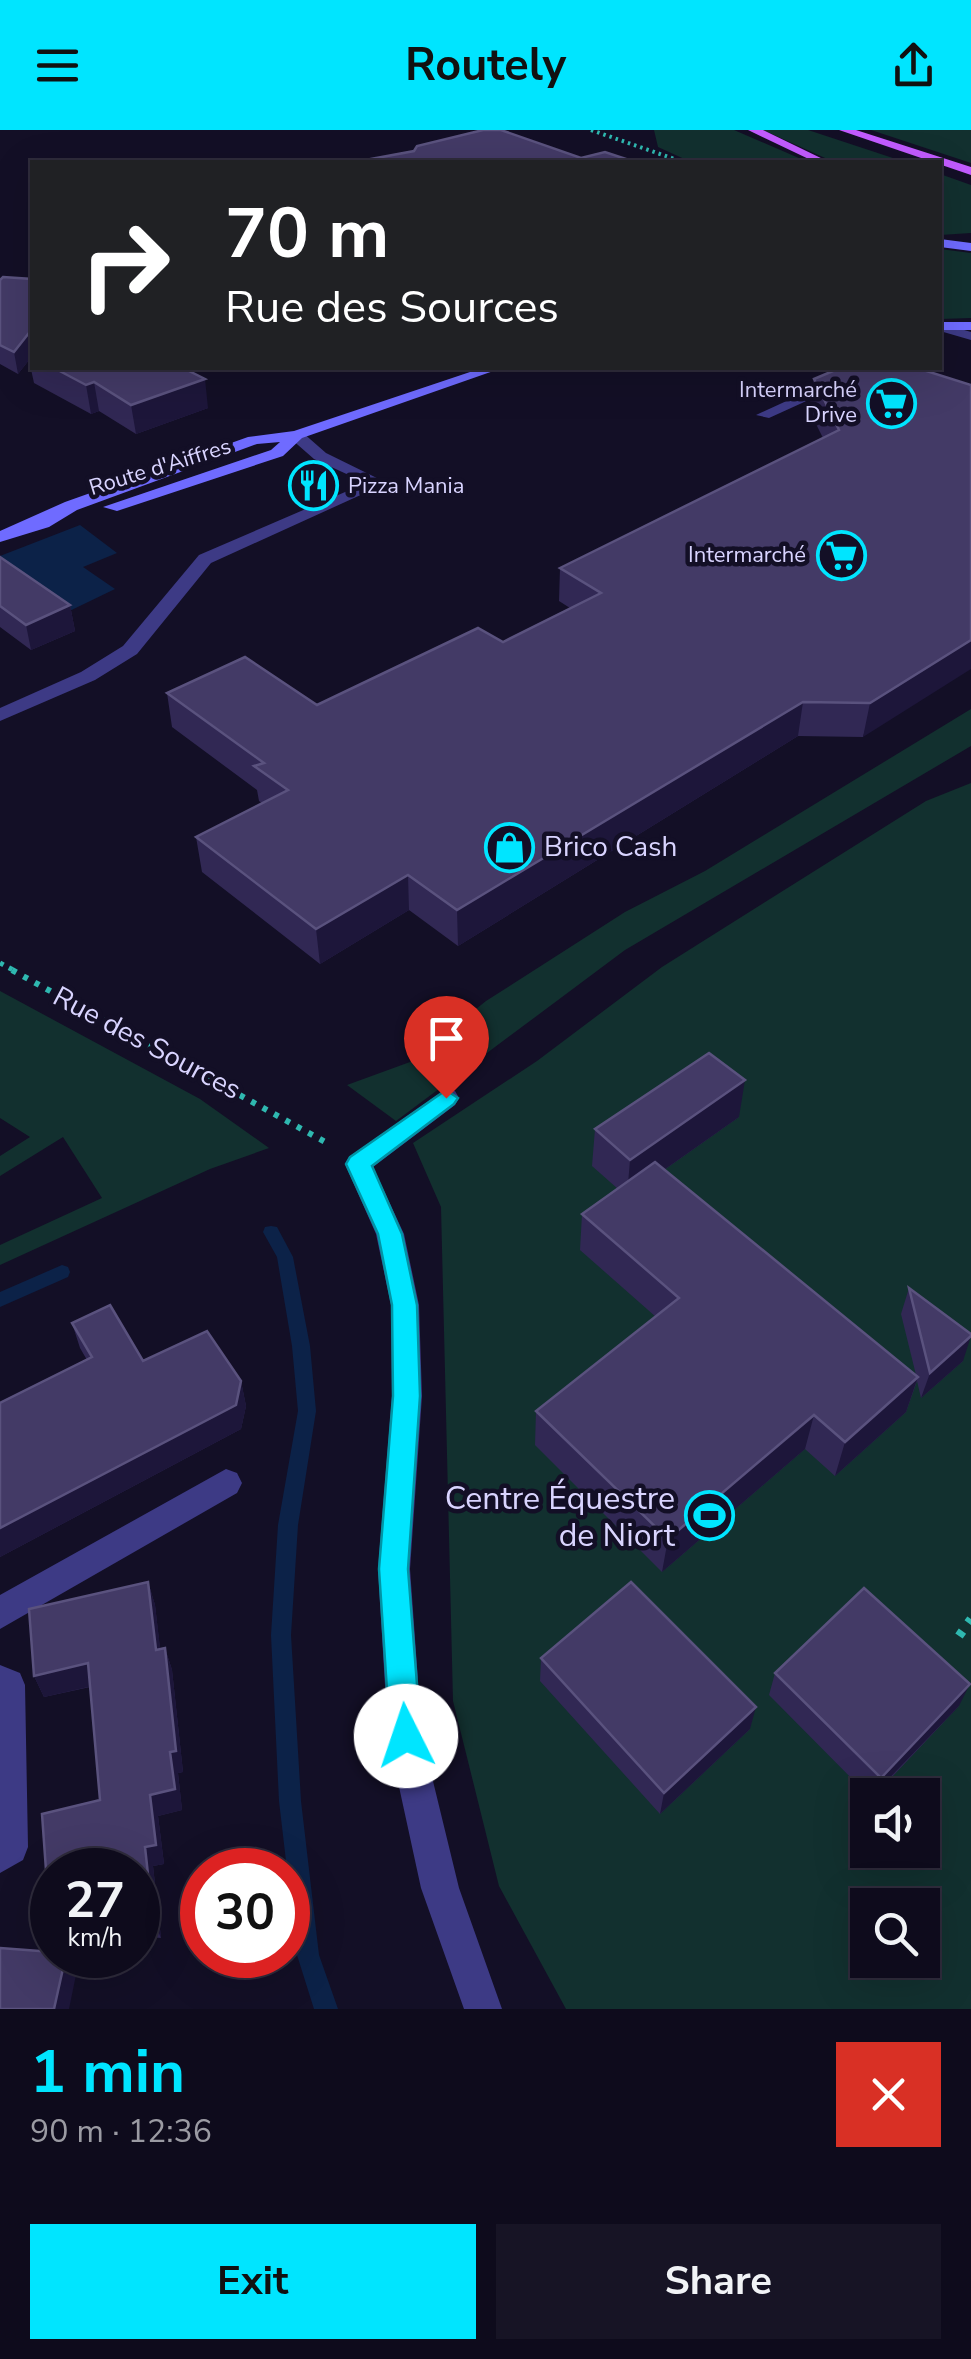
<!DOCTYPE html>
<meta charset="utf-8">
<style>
:root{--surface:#0e0b1c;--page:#171425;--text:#f1f3f6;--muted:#9b9ba3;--line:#2e2b3b;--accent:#00e5ff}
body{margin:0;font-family:"Nunito Sans",sans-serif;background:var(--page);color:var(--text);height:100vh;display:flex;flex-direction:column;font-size:38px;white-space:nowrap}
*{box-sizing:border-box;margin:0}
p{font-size:32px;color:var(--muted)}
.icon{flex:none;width:55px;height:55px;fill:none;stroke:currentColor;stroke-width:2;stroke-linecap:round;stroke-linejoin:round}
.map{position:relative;height:1879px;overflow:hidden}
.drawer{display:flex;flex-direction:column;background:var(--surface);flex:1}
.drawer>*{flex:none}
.top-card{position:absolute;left:30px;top:30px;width:912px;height:210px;border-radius:0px;box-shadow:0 10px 40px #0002,0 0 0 2px var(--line);background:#202124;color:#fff;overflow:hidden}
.tools{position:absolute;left:850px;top:1648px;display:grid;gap:20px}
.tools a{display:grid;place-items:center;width:90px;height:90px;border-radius:0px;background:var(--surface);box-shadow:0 10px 40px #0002,0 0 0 2px var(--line);font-size:50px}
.speed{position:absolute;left:30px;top:1718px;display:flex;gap:20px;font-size:50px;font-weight:700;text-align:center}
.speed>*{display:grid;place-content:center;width:130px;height:130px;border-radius:50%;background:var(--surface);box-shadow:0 10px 40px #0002,0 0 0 2px var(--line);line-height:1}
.speed small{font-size:25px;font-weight:400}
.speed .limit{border:15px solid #d22;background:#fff;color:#111}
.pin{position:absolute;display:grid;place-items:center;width:85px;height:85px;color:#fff;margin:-102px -42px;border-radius:50% 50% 50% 0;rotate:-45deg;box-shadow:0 0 10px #0007}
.pin .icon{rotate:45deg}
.me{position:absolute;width:110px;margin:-55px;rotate:356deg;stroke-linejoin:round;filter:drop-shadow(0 0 8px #0008)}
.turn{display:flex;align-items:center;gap:35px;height:210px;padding:0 30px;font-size:45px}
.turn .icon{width:130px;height:130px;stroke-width:2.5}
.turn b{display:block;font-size:70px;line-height:85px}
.round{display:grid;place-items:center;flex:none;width:105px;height:105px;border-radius:0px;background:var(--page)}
.headline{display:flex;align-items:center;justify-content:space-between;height:170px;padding:0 30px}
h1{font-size:60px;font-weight:700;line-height:75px;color:var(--accent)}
.primary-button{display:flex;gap:20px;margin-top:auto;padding:20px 30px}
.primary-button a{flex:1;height:115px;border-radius:0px;background:var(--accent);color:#111;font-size:40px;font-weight:700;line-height:115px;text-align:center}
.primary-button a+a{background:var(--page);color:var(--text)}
header{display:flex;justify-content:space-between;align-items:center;height:130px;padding:0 30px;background:var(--accent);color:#111;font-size:45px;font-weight:700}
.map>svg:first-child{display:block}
.green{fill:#12302f;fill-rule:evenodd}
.water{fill:#0c2248}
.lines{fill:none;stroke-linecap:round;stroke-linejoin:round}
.stream{fill:#0c2248;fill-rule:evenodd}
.path-far3{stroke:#2fb8b0;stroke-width:4;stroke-dasharray:2.5 4;stroke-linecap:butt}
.path-far2{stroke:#2fb8b0;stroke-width:5;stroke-dasharray:4 6;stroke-linecap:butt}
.path-far1{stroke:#2fb8b0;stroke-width:6;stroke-dasharray:5 8;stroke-linecap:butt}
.path{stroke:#2fb8b0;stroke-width:9;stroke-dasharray:6 10;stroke-linecap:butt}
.lane{fill:#3d3a85;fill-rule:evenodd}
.street{fill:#3d3a85;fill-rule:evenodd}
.secondary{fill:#6f6bff;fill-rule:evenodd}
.primary{fill:#c25bff;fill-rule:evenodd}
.wall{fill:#312854}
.shaded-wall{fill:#1d163a}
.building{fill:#433a66;stroke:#5a527e;stroke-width:2.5}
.route{fill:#00e5ff;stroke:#0095a6;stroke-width:2.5}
.labels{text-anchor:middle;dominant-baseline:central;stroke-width:9;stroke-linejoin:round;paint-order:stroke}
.far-poi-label{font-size:22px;fill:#d9d4ff;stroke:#130f26;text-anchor:end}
.far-street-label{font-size:22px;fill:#d9d4ff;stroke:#130f26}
.poi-label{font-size:28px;fill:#d9d4ff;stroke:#130f26;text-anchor:start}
.street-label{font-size:28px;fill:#d9d4ff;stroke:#130f26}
.near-poi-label{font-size:32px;fill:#d9d4ff;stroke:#130f26;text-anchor:end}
</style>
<header><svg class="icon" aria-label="menu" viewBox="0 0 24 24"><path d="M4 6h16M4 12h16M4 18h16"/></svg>Routely<svg class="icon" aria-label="share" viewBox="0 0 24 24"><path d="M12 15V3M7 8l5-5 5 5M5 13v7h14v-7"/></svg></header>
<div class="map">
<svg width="971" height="1879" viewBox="0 0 971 1879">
<rect width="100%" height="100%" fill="#130f26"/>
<path class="green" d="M654,0H734L808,32H691L658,17Z
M763,0H808L905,32H834Z
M871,0H971V33Z
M940,44L971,55V103L940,105Z
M940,119L971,123V188L940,189Z
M971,579V616L625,820L396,991L347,955L410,932L486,871L625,782L705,741Z
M971,653V1879H566L499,1756L453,1571L441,1077L413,1013L537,931L662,837L926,671ZM868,1665H922V1720H868ZM868,1775H922V1830H868Z
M0,861L200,969L269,1018L210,1039L0,1135V1115L102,1068L63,1007L0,1046V1026L30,1007L0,988Z"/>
<path class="water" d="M80,395L117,423L83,437L115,459L57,487L0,448V426Z"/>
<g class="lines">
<path class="stream" d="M271,1096L277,1097L293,1127L310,1216L316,1281L298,1395L291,1505L301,1671L319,1825L338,1879H314L297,1825L279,1671L271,1505L278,1395L298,1281L292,1216L277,1127L263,1102L265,1097Z
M62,1135L68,1137L70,1142L68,1147L0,1177V1162Z"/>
<path class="path-far3" d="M591,0L683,32"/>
<path class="path-far2" d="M0,833L17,842"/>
<path class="path-far1" d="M12,840L327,1013"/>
<path class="path" d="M959,1506L971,1489"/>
<path class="lane" d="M841,246L848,250L846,253L769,288L756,285Z
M290,302H302L326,323L387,353L211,433L137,524L95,550L0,591V578L81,542L123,516L199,425L366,353L314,329L290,308Z"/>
<path class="street" d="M940,193L971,202V210L940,201Z
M446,959L455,961L459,968L455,975L373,1037L404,1104L419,1175L422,1266L410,1439L422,1606L459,1758L502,1879H464L421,1758L388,1606L378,1439L392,1266L391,1175L376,1104L345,1034L349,1027Z
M226,1339L237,1343L242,1353L237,1363L0,1499V1465Z
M0,1535L20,1543L25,1555L28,1717L23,1730L0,1743Z"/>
<path class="secondary" d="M940,109L971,113V121L940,117Z
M940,192H971V200H940Z
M482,238H502L302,308L283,326L117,381L103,377L271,320L280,312L257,314L77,380L49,397L0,412V401L65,372L248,307L294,301Z"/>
<path class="primary" d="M748,0H763L829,32H815Z
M839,0H856L971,37V45Z"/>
</g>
<path class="wall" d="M32,149V238H183L208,278L136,304L99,281L91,284L34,253L29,230L18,244L0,234V150Z
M814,249L971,255L863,607L798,606L458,816L409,780L320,834L202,742L196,707L262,673L259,671L257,660L172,597L167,563L317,575L503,512L570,478L559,471L560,438L823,308L809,280Z
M0,427L70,475L75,501L31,520L0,497Z
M739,987L664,1040L916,1245L901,1184L909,1158L963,1231L921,1268L917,1251L906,1282L835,1346L805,1319L662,1442L535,1315L536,1281L656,1187L580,1120L582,1084L618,1059L592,1036L595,999Z
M72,1193L143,1231L241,1251L246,1276L241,1299L0,1427V1273L87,1230L80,1218Z
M148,1452L155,1475L160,1519L165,1518L172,1540L183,1642L178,1643L182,1680L158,1686L164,1734L153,1736L161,1808L138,1806V1740H52V1789L49,1782L42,1684L100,1670L90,1557L44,1567L34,1546L29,1479Z
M541,1528L750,1599L660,1684L540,1551Z
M775,1543L959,1576L875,1665H868L769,1565Z"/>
<path class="shaded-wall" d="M32,199V226L28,224L29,230L18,244L14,222Z
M205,249L208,278L136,304L131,275Z
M94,252L99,281L91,284L86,255Z
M70,475L75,501L31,520L26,495Z
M971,510V539L863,607L870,573Z
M803,572L798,606L458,816L457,780Z
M408,745L409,780L320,834L316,799Z
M745,950L739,987L627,1066L630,1030Z
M971,1206L963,1231L921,1268L930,1243Z
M918,1247L906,1282L835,1346L845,1312Z
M241,1251L246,1276L241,1299L0,1427V1398Z
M814,1285L805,1319L662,1442L668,1409Z
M148,1452L155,1475L163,1542L156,1520Z
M165,1518L172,1540L183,1642L178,1643L182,1680L158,1686L164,1734L153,1736L161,1808L153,1790L145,1717L150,1665L170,1622Z
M88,1533L97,1555L44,1567L34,1546Z
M970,1554L959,1576L873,1665L881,1648Z
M756,1577L750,1599L660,1684L664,1663Z
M66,1825H68L77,1840L69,1879H54Z"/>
<path class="building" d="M483,0H501L581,28L605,22L635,32H364L360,31L414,21L417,16Z
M3,147L32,149V199L14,222L0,215V150Z
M54,238H183L205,249L131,275L94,252L86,255Z
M840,238H917L971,255V510L870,573L803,572L457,780L408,745L316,799L196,707L288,660L254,636L264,633L167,563L245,527L317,575L478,498L503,512L601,463L560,438L839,300L814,249Z
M0,427L70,475L26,495L0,476Z
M709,923L745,950L630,1030L595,999Z
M655,1032L918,1247L845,1312L814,1285L668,1409L536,1281L679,1168L582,1084Z
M909,1158L971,1204V1206L930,1243Z
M110,1175L143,1231L207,1201L241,1251L236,1275L0,1398V1273L92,1227L72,1193Z
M148,1452L156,1520L165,1518L176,1621L170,1622L175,1659L150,1665L156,1715L145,1717L153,1790L138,1789V1740H52V1783L49,1782L42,1684L100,1670L88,1533L34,1546L29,1479Z
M631,1452L756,1577L664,1663L541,1528Z
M864,1458L970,1554L881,1648L775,1543Z
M0,1818L52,1822V1825H66L54,1879H0Z"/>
<path class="route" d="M446,960L458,968L454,974L372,1036L402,1104L417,1175L420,1266L408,1439L421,1606L417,1618L406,1622L394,1618L390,1606L379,1439L393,1266L392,1175L378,1104L346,1034L350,1027Z"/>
<defs>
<symbol id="supermarket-ring" viewBox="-11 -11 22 22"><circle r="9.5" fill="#130f26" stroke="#00e5ff" stroke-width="1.5"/><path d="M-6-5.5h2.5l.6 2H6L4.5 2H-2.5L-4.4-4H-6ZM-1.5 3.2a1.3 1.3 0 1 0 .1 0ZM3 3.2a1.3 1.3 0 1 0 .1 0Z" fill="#00e5ff"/></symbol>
<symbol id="restaurant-ring" viewBox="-11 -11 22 22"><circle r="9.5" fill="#130f26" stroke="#00e5ff" stroke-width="1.5"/><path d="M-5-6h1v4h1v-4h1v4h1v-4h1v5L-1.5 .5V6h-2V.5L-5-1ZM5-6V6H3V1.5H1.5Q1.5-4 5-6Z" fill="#00e5ff"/></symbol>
<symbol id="shop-ring" viewBox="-11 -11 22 22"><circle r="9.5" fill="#130f26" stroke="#00e5ff" stroke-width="1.5"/><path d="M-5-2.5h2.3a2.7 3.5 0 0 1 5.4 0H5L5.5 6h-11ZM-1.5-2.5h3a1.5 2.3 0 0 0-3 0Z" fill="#00e5ff"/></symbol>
<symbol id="stadium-ring" viewBox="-11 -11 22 22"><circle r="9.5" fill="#130f26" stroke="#00e5ff" stroke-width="1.5"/><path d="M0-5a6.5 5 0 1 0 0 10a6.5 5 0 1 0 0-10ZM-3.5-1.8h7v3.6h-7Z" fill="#00e5ff"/></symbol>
</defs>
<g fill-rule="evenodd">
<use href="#supermarket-ring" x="864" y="246" width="55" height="55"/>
<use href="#restaurant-ring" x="286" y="328" width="55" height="55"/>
<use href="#supermarket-ring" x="814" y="398" width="55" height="55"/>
<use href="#shop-ring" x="482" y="690" width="55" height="55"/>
<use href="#stadium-ring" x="682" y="1358" width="55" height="55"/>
</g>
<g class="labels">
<g class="far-poi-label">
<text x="857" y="260">Intermarché<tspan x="857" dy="25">Drive</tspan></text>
<text x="348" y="356" text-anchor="start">Pizza Mania</text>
<text x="806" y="425">Intermarché</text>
</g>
<g class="far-street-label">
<text transform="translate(160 337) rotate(-17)">Route d'Aiffres</text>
</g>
<g class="poi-label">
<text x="544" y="717">Brico Cash</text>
</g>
<g class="street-label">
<text transform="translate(147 913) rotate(28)">Rue des Sources</text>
</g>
<g class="near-poi-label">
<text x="675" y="1368">Centre Équestre<tspan x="675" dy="37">de Niort</tspan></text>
</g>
</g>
</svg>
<div class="tools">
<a><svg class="icon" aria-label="sound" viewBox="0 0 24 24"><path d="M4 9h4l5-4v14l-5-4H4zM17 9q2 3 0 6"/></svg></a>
<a><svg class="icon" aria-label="search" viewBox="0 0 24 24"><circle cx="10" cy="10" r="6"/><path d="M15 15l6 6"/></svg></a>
</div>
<div class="speed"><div>27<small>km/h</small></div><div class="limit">30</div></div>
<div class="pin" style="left:446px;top:968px;background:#d93025"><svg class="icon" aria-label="arrive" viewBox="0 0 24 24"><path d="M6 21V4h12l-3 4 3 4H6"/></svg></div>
<svg class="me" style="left:406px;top:1606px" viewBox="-20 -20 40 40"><circle r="19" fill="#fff"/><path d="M0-13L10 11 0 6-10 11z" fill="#00e5ff"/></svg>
<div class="top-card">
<div class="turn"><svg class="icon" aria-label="right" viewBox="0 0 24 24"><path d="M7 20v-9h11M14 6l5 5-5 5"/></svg><div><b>70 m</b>Rue des Sources</div></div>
</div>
</div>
<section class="drawer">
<div class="headline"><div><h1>1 min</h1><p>90 m · 12:36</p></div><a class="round" style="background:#d93025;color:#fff"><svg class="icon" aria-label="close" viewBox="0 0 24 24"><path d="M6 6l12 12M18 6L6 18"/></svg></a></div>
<div class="primary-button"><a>Exit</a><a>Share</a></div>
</section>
